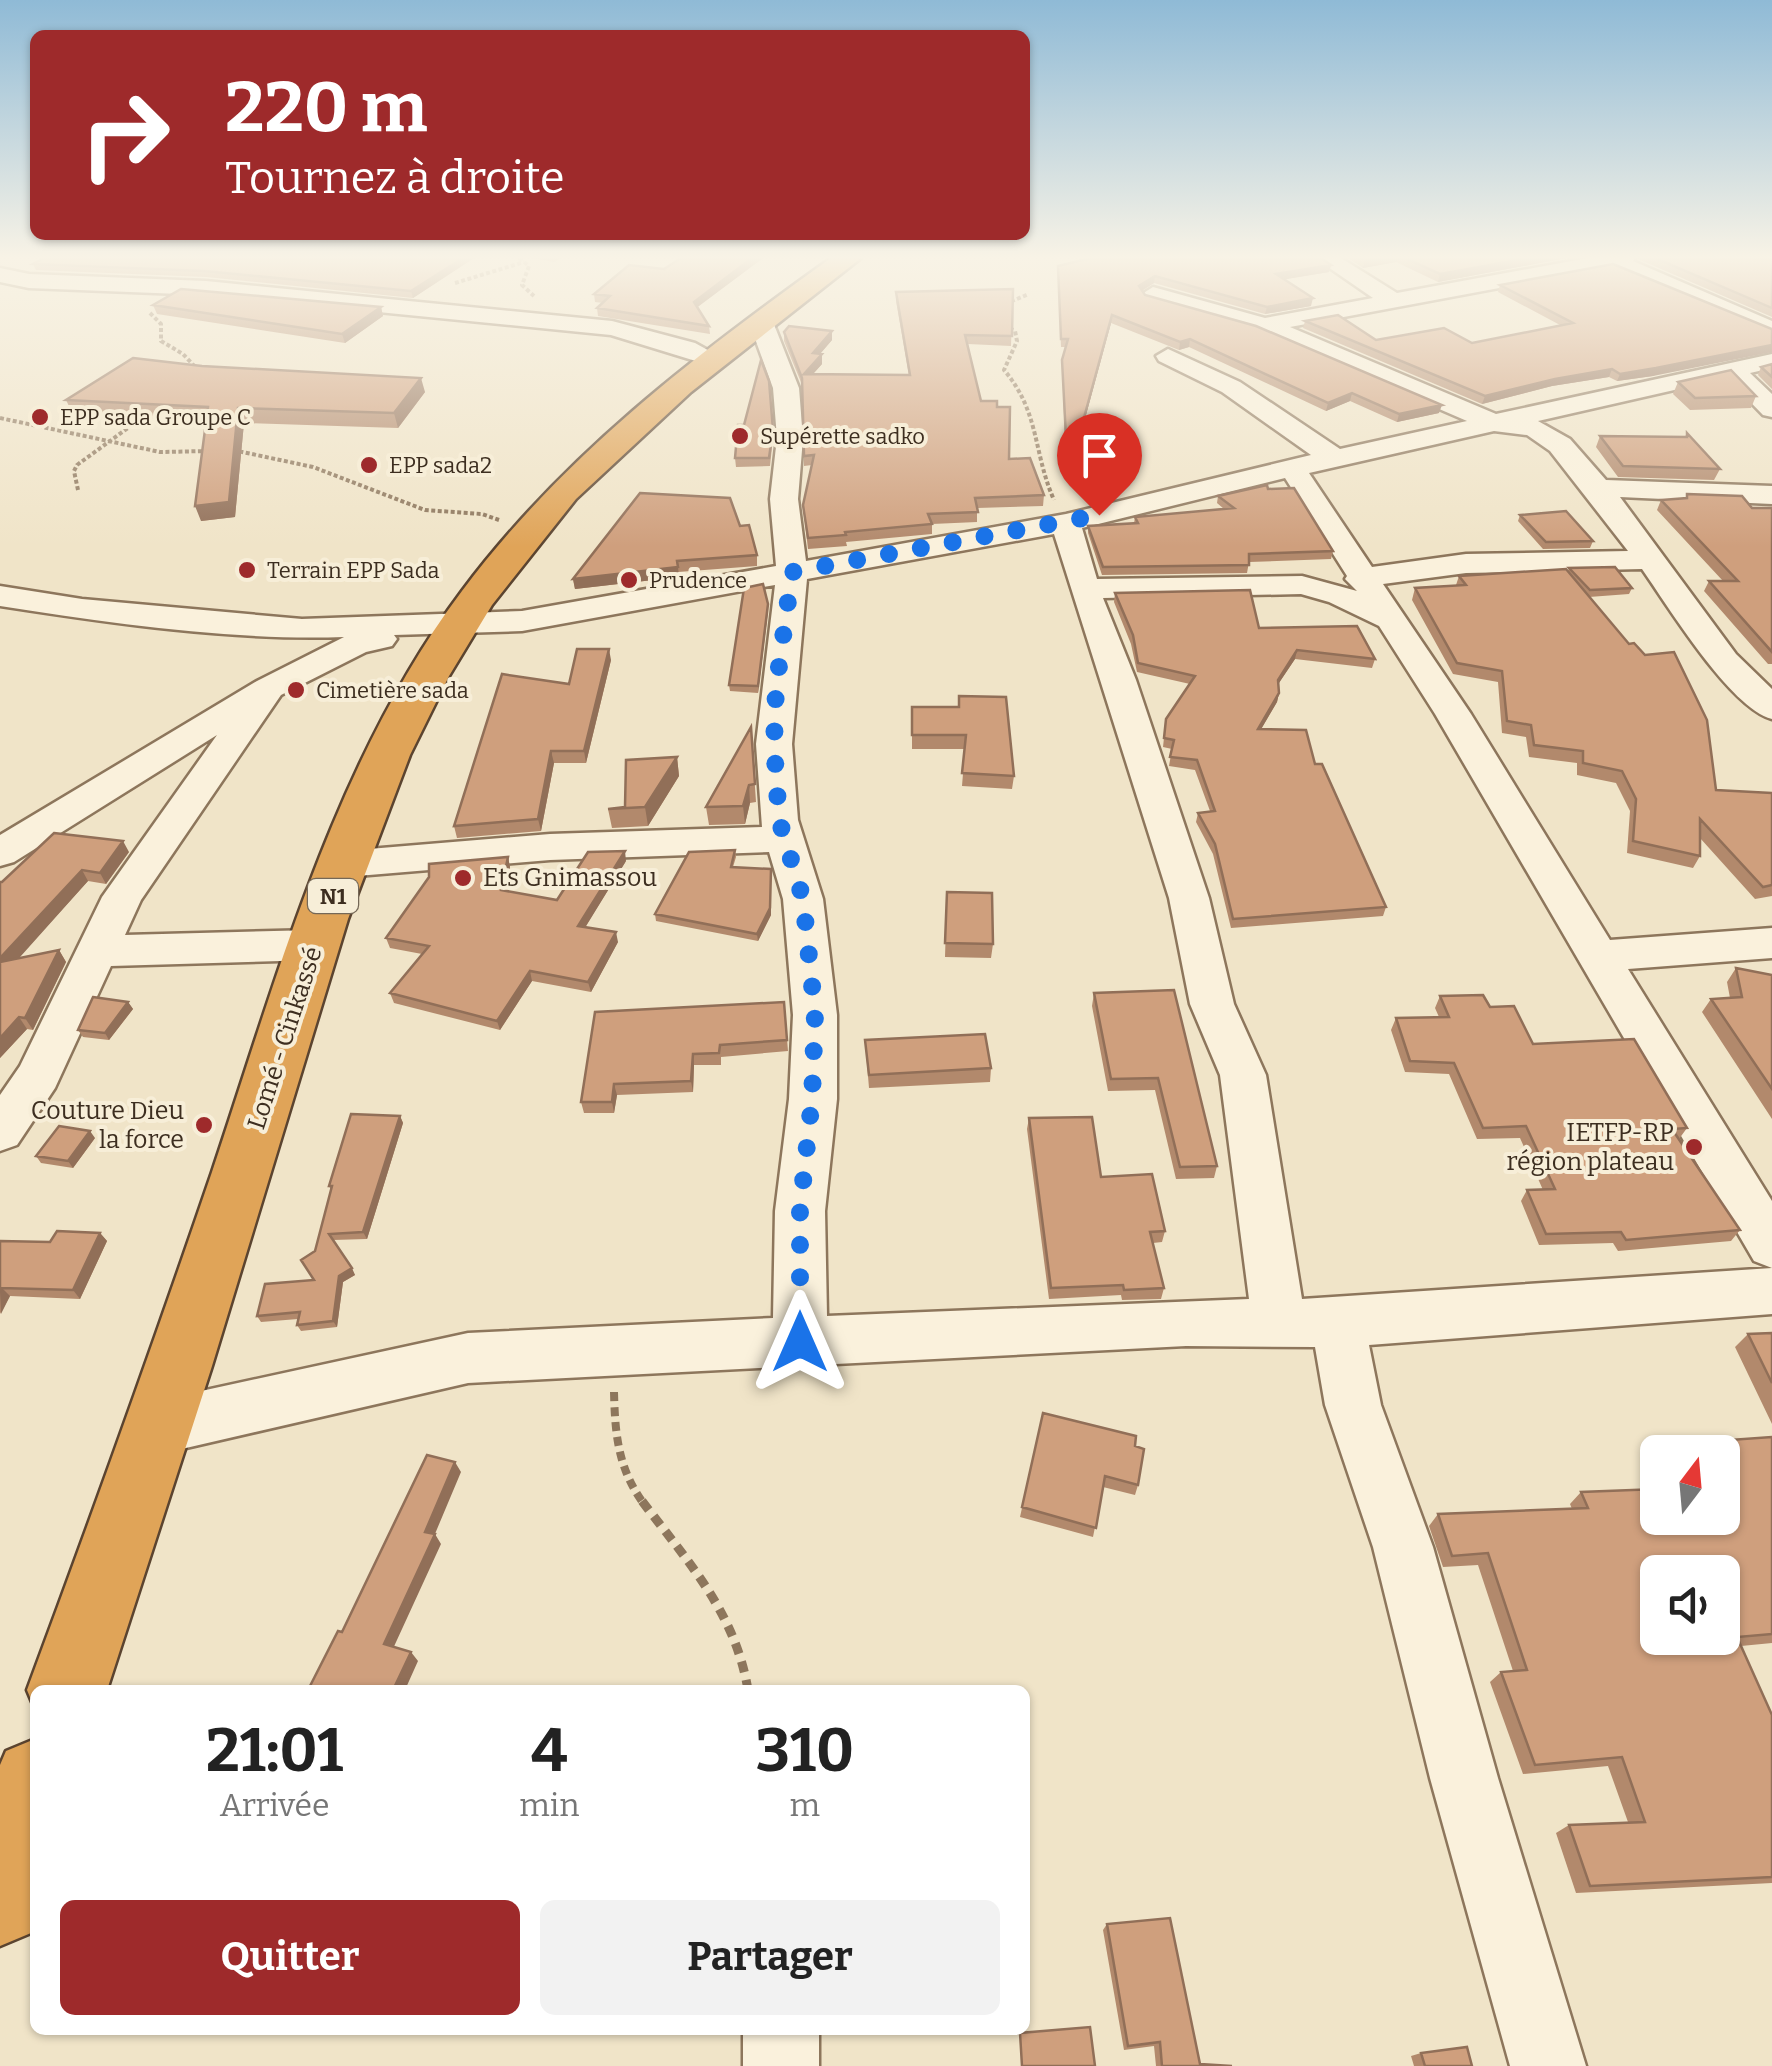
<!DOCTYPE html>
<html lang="fr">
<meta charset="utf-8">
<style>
:root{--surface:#fff;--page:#f2f2f2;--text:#222;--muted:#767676;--accent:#9e2a2b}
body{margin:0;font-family:Bitter,serif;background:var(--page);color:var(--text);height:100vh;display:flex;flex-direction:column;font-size:38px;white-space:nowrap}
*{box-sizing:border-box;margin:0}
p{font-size:32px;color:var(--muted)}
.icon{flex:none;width:55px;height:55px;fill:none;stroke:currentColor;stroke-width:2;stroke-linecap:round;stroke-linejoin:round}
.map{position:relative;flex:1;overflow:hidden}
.sheet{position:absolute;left:30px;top:1685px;width:1000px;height:350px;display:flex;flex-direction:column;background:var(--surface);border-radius:15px;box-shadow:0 2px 8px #0004}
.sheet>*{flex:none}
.guide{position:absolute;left:30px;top:30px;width:1000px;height:210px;border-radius:15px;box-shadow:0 2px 8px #0004;background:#9e2a2b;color:#fff;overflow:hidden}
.needle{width:65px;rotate:16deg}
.buttons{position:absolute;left:1640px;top:1435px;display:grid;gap:20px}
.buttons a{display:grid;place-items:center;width:100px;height:100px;border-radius:15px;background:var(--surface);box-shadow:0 2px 8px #0004;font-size:50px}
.pin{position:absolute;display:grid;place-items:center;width:85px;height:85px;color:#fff;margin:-102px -42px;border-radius:50% 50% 50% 0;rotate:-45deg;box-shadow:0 0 10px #0007}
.pin .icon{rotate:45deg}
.me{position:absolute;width:110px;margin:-55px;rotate:0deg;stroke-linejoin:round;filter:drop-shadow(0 0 8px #0008)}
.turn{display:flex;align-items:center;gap:35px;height:210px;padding:0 30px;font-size:45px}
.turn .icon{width:130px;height:130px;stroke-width:2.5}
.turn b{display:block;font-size:70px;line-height:85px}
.eta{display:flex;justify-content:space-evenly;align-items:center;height:170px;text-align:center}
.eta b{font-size:60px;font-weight:700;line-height:70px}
.primary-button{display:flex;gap:20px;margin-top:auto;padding:20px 30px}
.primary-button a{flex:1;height:115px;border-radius:15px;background:var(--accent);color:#fff;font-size:40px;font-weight:700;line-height:115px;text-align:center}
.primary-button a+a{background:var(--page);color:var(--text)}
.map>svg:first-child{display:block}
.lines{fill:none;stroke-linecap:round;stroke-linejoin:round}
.street-casing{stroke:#8d765c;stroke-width:5}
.highway-casing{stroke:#5b4430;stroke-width:5}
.path-far2{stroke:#8d765c;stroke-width:4;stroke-dasharray:4 2.5;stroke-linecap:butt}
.path-far1{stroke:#8d765c;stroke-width:8;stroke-dasharray:9 6;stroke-linecap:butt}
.path{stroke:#8d765c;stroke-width:9;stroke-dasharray:11 8;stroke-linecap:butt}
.street{fill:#faf1dc;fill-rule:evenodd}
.highway{fill:#e0a458;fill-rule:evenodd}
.wall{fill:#b2896c}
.shaded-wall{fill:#916f58}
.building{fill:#cf9f7d;stroke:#916f58;stroke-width:2.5;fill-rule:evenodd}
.route{stroke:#1a73e8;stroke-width:18;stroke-dasharray:0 32.4}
.poi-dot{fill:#9e2a2b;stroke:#f7eed8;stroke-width:4}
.labels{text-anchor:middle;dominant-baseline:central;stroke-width:8;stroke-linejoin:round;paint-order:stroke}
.far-poi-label{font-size:22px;fill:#3d2e20;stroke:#f7eed8;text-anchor:start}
.shield{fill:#f7eed8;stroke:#756857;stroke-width:2.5}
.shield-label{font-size:22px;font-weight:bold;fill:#3d2e20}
.poi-label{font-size:25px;fill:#3d2e20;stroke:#f7eed8;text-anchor:end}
.street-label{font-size:25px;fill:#3d2e20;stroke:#f7eed8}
</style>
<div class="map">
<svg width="1772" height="2066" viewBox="0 0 1772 2066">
<rect width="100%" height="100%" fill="#f0e4c8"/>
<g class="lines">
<defs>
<path id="street" d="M1315,258H1341L1397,293L1588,258H1635L1633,261L1772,321V337L1611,267L1290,327L1496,414L1772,354V368L1750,373L1772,394V417L1763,415L1727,378L1538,421L1570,439L1606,480L1772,486V504L1620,497L1736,654L1772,689V719C1730,708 1668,606 1642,569L1466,573L1383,584L1471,714L1610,940L1772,928V958L1628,969L1772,1201V1268L1754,1261L1435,714L1379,626L1329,602L1301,594L1103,598L1136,680L1209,898L1234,1004L1266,1075L1302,1299L1772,1268V1314L1369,1345L1381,1405L1433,1547L1498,1778L1586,2066H1510L1430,1778L1373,1547L1325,1405L1315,1347L1186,1346L468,1383L160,1454L140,1446L132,1427L140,1408L160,1400L468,1333L773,1318L775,1211L789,1099L793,1015L783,899L769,852L550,860L345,877L331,873L325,864L331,855L345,851L550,834L762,827L756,744L775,585L522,631L394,635L397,639L392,646L366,652L281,695L141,900L125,935L314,930L329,935L335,945L329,955L314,960L111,966L55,1088L17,1145L0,1151V1095L20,1066L102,897L217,735L14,862L0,866V835L257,681L344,637C232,641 110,623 0,606V586L82,599L302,619L522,611L776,566L770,499L777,438L773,388L749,322L761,315L773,322L799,388L803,438L798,499L806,561L1066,514L1311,455L1222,392L1159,361L1156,356L1168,349L1240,382L1340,449L1467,421L1256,330L1145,299L1142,294L1153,287L1265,318L1373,298ZM1494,431L1527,435L1550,451L1628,551L1466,554L1372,567L1309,473ZM1285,478L1347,576L1345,579L1357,591L1302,576L1097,579L1082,528ZM1054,534L1169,898L1190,1004L1220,1075L1249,1299L827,1316L825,1211L837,1099V1015L823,899L798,820L792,744L807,579Z
M0,268L29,274L206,281L612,321L695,343L724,359L712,366L611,335L206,295L29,288L0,282Z
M743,2030H819V2066H743Z"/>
<path id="highway" d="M831,258H861L691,392L576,499L492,605L449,676L410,755L348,919L212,1366L107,1690H35V1709L27,1690C91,1518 153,1345 212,1172C278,975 335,760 462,591C563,456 694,356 831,258Z
M35,1739V1923L31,1933L0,1946V1765L6,1751Z"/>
</defs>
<use href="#street" class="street-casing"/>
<use href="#highway" class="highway-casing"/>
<path class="path-far2" d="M519,258L529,266L522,285L534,296
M455,283L524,262
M1005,304L1029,294
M150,313L161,324V341L183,354L199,371
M1004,325L1015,331L1017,341L1004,370C1040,412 1033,453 1054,500
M0,418L160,452L210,451
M233,450L313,467L425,510L482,514L499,520
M78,490L74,471L77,465L147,414"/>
<path class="path-far1" d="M614,1392C615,1434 618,1469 644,1504"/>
<path class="path" d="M642,1501C688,1562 735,1612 748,1690"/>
<use href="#street" class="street"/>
<use href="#highway" class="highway"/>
</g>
<path class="wall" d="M44,258H474L413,298L206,277L36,270L33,264Z
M532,258H562L554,262Z
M763,258L697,307L709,326L710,334L598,316L597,308L603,303L595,302L594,294L664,269Z
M1348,258H1566L1438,282L1396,262L1363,268Z
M1638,258H1772V317L1638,259Z
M1331,265L1329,272L1285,279L1311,306L1265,314L1154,283L1142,291L1145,295L1439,413L1397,422L1350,401L1326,411L1189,347L1179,350L1111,323L1072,466L1066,465L1062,368L1066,347H1061L1058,266Z
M1500,285L1772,329L1653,376L1617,381L1609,377L1552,386L1482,404L1303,328L1305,321L1376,340L1472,343L1560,325L1498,292Z
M1013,289L1011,346L968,344L981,401L997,407L1009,459L1044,495L1043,506L977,508V522L932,524V534L846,542L847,546L808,549L803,505L812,465L804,466L803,387L784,341V332L832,340L820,354L822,364L813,374L909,375L896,301V292Z
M153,305L381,307L383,316L345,343L157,314Z
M1772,364V389L1758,375L1761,367Z
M1678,382L1756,396L1751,408L1690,410L1673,394Z
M425,392L398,428L244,423L235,517L201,521L206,422L73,414L66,400Z
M744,425L773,438L770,466L736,467L735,458Z
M1687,433L1720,469L1714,480L1618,477L1596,447L1600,436L1685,437Z
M1268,489L1333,551L1331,559L1249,562L1247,573L1102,575L1088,533V526L1134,523L1135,517L1224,509L1217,503L1218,496Z
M1687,494L1752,508H1772V664H1768L1704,591L1709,581H1723L1657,510L1661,500L1685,499Z
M1520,515L1593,541L1590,548L1543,549L1518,521Z
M740,526L757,555V566L678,572L679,577L575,589L573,579Z
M1569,568L1632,588L1629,594L1589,597L1716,790L1772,793V896L1755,899L1700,838V856L1693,868L1627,853L1630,811L1616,783L1577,775V763L1529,757L1526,737L1502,733L1498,682L1453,674L1412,600L1415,588L1456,585L1459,576L1568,571Z
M1115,593L1259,628L1375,659L1372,668L1295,659L1278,684L1279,693L1277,702L1261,729L1315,764L1386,907L1383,916L1231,928L1213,854L1196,822L1198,813L1210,811L1195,770L1169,766L1172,749L1163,747L1166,719L1190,684L1137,672L1131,644L1114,602Z
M768,604L758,693L730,691L729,685Z
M611,660L586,763H554L541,831L457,838L454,826L569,684Z
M959,696L1014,776L1012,789L962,786L965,749H912V707H958Z
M751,728L756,802L750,803L745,824L709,825L706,807Z
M677,757L679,776L648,826L612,828L608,809L625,807Z
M735,850L736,857L733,867L771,869V915L758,941L656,921L655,914Z
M129,852L106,884L88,881L18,958L59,950L66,962L33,1030L27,1029L0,1058V882Z
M508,857L510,867L506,891L557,900L626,861L585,927L618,942L591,992L532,981L500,1030L394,1003L390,993L422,954L390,948L386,938Z
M947,892L993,944L991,958L945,957Z
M1736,968L1772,975V1119L1702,1012L1711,999L1730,998L1727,982Z
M1174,990L1217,1166L1214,1178L1176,1179L1155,1090L1108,1091L1092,1006L1094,993Z
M1440,996L1490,1007L1533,1044L1687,1128L1679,1139L1740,1230L1731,1241L1618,1251L1613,1243L1539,1245L1521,1201L1527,1190H1543L1520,1138L1477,1139L1449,1074L1405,1072L1391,1030L1396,1018L1439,1017L1435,1008Z
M128,1002L133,1009L109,1040L83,1037L78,1030Z
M784,1002L788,1051L721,1057V1065H694L693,1092L617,1095L614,1113H584L581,1102L595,1012Z
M865,1040L991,1068L990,1082L869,1088Z
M400,1116L403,1123L367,1239L333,1240L355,1275L343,1282L337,1327L301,1331L297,1325L298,1319L261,1322L257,1316L314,1280L331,1190L329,1186Z
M1029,1118L1165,1231L1162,1242L1153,1243L1164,1288L1161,1299L1122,1300L1121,1295L1049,1299L1027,1129Z
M95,1138L73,1168L41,1163L36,1156Z
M100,1233L107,1241L80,1299L10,1296L0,1314V1241L50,1242Z
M1772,1333V1424L1735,1347L1748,1334Z
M1043,1413L1135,1446L1138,1485L1135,1495L1103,1487L1093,1537L1020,1517Z
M1772,1437V1643L1741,1646L1772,1715V1883L1576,1893L1556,1833L1569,1825L1628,1822L1608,1766L1523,1774L1490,1682L1501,1672L1513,1671L1478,1565L1443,1567L1429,1526L1438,1514L1572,1509L1570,1504L1581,1492L1658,1518L1722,1452H1658V1483L1645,1458L1658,1445Z
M1107,1924L1200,2064L1232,2066H1156L1154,2046L1124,2050L1103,1930Z
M1421,2053L1472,2066H1414L1411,2056Z"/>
<path class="shaded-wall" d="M463,258H474L413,298L411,291Z
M752,258H763L695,309L694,302Z
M1378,258H1398L1396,262L1363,268L1365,260Z
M1529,258H1566L1438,282L1440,274Z
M1331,265L1329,272L1275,281L1276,274Z
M1155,276L1154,283L1138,293L1139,286Z
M1313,298L1311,306L1265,314L1267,307Z
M381,307L383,316L345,343L342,334Z
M1112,315L1111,323L1072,466L1073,458Z
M832,331V340L813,362V353Z
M1190,339L1189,347L1179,350L1180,342Z
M1772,345V352L1653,376L1617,381L1620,374Z
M822,354V364L804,384V374Z
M1612,369L1609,377L1552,386L1482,404L1485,396L1555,379Z
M421,378L425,392L398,428L394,413Z
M1352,393L1350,401L1326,411L1328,403Z
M1442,405L1439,413L1397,422L1399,414Z
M238,408L244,423L235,517L201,521L195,506Z
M678,567L679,577L575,589L573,579Z
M768,604V611L758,693V686Z
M609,649L611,660L586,763L584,751Z
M1297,650L1295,659L1275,689L1278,680Z
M1279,693L1277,702L1256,738L1258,729Z
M551,751L554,763L541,831L538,819Z
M677,757L679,776L648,826L645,807Z
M749,785L750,803L745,824L743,806Z
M123,841L129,852L106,884L100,873Z
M625,851L626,861L580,936L578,926Z
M508,857L510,867L504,900L501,890Z
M771,869V915L758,941L757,934Z
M82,870L88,881L4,975L0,970V958Z
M616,932L618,942L591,992L588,982Z
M59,950L66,962L33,1030L25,1018Z
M530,971L532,981L500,1030L497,1021Z
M128,1002L133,1009L109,1040L105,1033Z
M19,1017L27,1029L0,1058V1038Z
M693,1054L694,1065L693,1092L691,1081Z
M614,1084L617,1095L614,1113L612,1102Z
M400,1116L403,1123L367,1239L363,1232Z
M90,1131L95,1138L73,1168L68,1161Z
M100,1233L107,1241L80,1299L73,1290Z
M352,1268L355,1275L343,1282L337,1327L333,1321L339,1276Z
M2,1288L10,1296L1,1314L0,1292Z
M455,1462L461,1472L432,1541L435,1534L441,1544L391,1653L384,1644L425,1532Z
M411,1652L418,1661L405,1690H393Z"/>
<path class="building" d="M44,258H463L411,291L204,271L33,264Z
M681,258H752L694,302L709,326L597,308L610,296L594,294L629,265L664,269Z
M1091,258H1321L1331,265L1276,274L1313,298L1267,307L1155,276L1139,286L1145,295L1256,326L1442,405L1399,414L1352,393L1328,403L1190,339L1180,342L1112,315L1073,458L1067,457L1062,360L1068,339H1061L1058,266Z
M1405,258H1529L1440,274Z
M1655,258H1772V308Z
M1613,264L1772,329V345L1656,368L1620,374L1612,369L1555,379L1485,396L1305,321L1338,315L1376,340L1444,328L1472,343L1573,323L1500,285Z
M181,289L381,307L342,334L153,305Z
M1013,289L1012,336L965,335L981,401H997V407H1010L1009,459L1030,458L1044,495L975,498L978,512L928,514L932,524L845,532L846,535L808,538L803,505L814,455L804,456L802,378L784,332L789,326L832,331L813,353L822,354L804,374L910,375L896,292Z
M133,358L202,366L421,378L394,413L238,408L229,502L195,506L208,407L66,400Z
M761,360L769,381L773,430L769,458H735L738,425H744Z
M1772,364V377L1761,367Z
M1731,370L1756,396L1695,398L1678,382Z
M1687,433L1720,469L1623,466L1600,436L1687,437Z
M1267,485L1268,489L1294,488L1333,551L1249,554V565L1103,567L1088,526L1138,523L1135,517L1234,508L1218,496Z
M640,493L730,498L740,526L749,525L757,555L677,561L678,567L573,579Z
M1687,494L1742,496L1752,508H1772V652L1709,581H1738L1661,500L1687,498Z
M1566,511L1593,541L1546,542L1520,515Z
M1615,567L1632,588L1590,590L1569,568Z
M1566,569L1629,644L1634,643L1645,655L1674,652L1707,720L1716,790L1772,793V885L1763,887L1700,819V856L1633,841L1636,799L1622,771L1583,763V751L1534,745L1531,725L1507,721L1502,671L1457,663L1415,588L1466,585L1459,576Z
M763,584L768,604L758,686L729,685L744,588Z
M1250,590L1259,628L1357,626L1375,659L1297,650L1278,680L1279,693L1258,729L1306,730L1315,764H1322L1386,907L1233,919L1215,844L1198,813L1215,811L1197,760L1170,757L1174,740L1164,738L1166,719L1195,676L1138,663L1133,635L1115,593Z
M577,649H609L584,751H551L538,819L454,826L502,674L569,684Z
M959,696L1006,697L1014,776L962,773L966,735H912V707H959Z
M751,727L755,784L749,785L743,806L706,807Z
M677,757L645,807L608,809L625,807L626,760Z
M54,833L123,841L100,873L82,870L0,958V882H2Z
M735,850L731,867L771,869L770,908L757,934L655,914L689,852Z
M625,851L578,926L616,932L588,982L530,971L497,1021L390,993L429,946L386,938L429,877V864L508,857L501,890L557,900L588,852Z
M947,892L992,893L993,944L945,943Z
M59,950L25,1018L19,1017L0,1038V962Z
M1736,968L1772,975V1089L1711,999L1742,997Z
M1174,990L1217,1166L1180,1167L1158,1078L1111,1079L1094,993Z
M1483,995L1490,1007L1514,1006L1533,1044L1634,1039L1687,1128L1672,1129L1740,1230L1626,1240L1621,1232L1546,1234L1527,1190L1555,1189L1526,1126L1483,1128L1454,1063L1410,1061L1396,1018L1449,1017L1440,996Z
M93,997L128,1002L105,1033L78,1030Z
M784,1002L787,1040L720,1045L719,1053L693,1054L691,1081L614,1084L612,1102H581L595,1012Z
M985,1034L991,1068L869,1075L865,1040Z
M351,1114L400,1116L363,1232L329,1234L352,1268L339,1276L333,1321L297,1325L300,1312L257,1316L265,1284L314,1280L301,1260L315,1251L332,1186H329Z
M1092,1117L1101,1177L1152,1174L1165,1231L1150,1232L1164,1288L1124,1290L1123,1285L1051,1288L1029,1118Z
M59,1126L90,1131L68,1161L36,1156Z
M57,1231L100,1233L73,1290L2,1288L0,1292V1241L50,1242Z
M1772,1333V1383L1748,1334Z
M1043,1413L1136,1436L1135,1446L1144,1449L1138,1485L1105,1476L1096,1528L1022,1507Z
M1772,1437V1634L1737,1637L1772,1715V1877L1590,1886L1569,1825L1645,1822L1622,1757L1535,1765L1501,1672L1527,1670L1488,1553L1452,1556L1438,1514L1588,1508L1581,1492L1658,1489V1518H1722V1452H1661L1658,1445ZM1658,1572H1722V1638H1658Z
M427,1455L455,1462L425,1532L435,1534L384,1644L411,1652L393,1690H308L338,1631L342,1632Z
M1170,1918L1200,2064L1232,2066H1162L1160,2042L1128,2046L1107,1924Z
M1090,2027L1095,2066H1022L1020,2033Z
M1467,2047L1472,2066H1425L1421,2053Z"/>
<linearGradient id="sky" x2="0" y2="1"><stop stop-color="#8fbad6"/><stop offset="0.47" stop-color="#f8f3e6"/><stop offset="1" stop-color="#f8f3e6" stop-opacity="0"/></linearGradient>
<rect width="1772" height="547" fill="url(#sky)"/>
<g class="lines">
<path class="route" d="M800,1342V1210L812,1099L815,1014L803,899L779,820L774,744L776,688L792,572L1099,515"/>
</g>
<g class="poi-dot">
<circle cx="40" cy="417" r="10"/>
<circle cx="740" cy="436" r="10"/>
<circle cx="369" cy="465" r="10"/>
<circle cx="247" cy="570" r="10"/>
<circle cx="629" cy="580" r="10"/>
<circle cx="296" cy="690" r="10"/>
<circle cx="463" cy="878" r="10"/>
<circle cx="204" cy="1125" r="10"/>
<circle cx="1694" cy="1147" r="10"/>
</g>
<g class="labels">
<g class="far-poi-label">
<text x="60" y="417">EPP sada Groupe C</text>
<text x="760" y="436">Supérette sadko</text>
<text x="389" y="465">EPP sada2</text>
<text x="267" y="570">Terrain EPP Sada</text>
<text x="649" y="580">Prudence</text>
<text x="316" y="690">Cimetière sada</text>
</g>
<rect class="shield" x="308" y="879" width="50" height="34" rx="8"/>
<g class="shield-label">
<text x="333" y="896">N1</text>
</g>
<g class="poi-label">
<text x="483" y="878" text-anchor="start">Ets Gnimassou</text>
<text x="184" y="1111">Couture Dieu<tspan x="184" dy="29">la force</tspan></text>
<text x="1674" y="1133">IETFP-RP<tspan x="1674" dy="29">région plateau</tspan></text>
</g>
<g class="street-label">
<text transform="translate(285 1038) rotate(-72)">Lomé - Cinkassé</text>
</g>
</g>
</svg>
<div class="buttons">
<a><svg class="needle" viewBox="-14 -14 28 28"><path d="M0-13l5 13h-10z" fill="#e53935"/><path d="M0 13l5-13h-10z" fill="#767676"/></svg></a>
<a><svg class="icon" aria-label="sound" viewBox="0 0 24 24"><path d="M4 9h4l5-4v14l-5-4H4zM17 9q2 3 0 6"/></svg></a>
</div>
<div class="pin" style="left:1099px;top:515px;background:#d93025"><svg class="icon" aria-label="arrive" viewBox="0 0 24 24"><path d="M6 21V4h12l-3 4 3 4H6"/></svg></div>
<svg class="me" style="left:800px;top:1342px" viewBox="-20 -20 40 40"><path d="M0-17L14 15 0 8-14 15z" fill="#1a73e8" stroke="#fff" stroke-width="4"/></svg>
<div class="guide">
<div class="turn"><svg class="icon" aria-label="right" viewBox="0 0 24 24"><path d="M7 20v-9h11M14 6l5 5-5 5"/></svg><div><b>220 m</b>Tournez à droite</div></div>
</div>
<section class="sheet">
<div class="eta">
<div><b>21:01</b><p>Arrivée</p></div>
<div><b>4</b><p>min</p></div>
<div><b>310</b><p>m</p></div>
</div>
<div class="primary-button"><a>Quitter</a><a>Partager</a></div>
</section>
</div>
